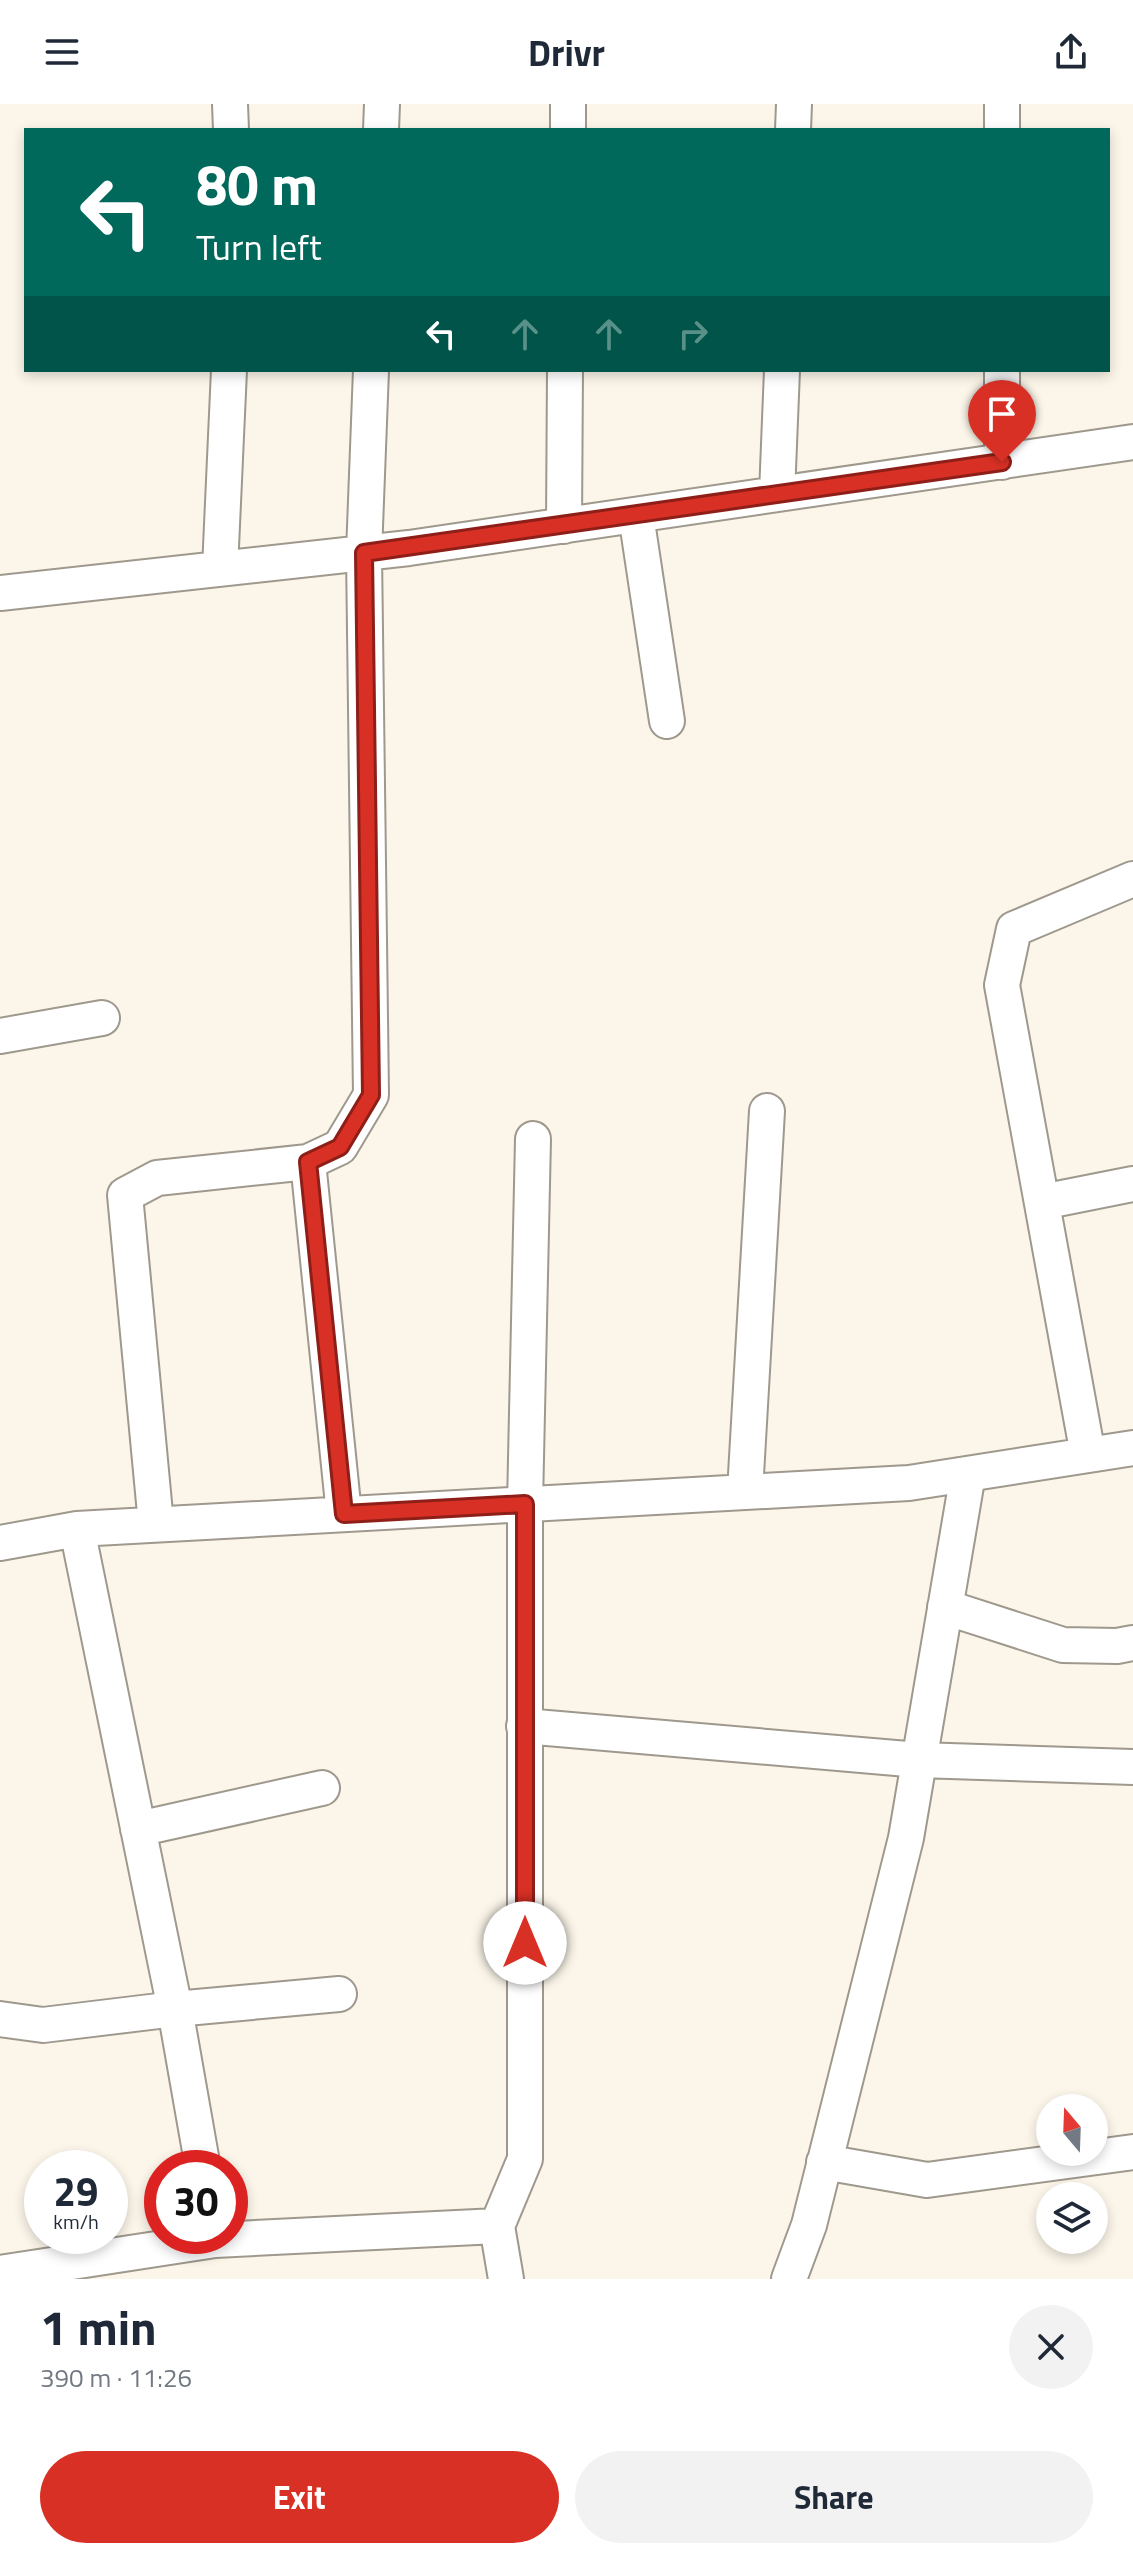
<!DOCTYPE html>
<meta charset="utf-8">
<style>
:root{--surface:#fff;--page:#f2f2f3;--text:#1f2937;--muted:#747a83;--accent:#d93025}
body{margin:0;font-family:"Titillium Web",sans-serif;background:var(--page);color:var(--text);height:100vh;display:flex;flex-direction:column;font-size:30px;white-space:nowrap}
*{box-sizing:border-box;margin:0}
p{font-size:26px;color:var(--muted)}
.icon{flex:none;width:44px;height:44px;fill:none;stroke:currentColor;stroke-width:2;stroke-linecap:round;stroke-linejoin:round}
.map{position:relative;height:2175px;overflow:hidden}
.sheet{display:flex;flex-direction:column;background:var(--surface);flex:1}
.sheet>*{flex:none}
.guide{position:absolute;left:24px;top:24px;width:1086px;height:244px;border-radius:0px;box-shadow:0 4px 12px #0003;background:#00695c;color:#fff;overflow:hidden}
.needle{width:52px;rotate:341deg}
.fabs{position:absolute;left:1036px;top:1990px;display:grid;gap:16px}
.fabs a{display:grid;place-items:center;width:72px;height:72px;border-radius:50%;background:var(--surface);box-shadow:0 4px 12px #0003;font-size:40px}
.speed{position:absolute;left:24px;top:2046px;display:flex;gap:16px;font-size:40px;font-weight:700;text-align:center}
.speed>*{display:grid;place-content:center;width:104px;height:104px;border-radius:50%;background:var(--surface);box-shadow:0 4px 12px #0003;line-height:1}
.speed small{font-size:20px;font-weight:400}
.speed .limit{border:12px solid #d22;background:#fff;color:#111}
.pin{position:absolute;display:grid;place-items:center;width:68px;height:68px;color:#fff;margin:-82px -34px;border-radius:50% 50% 50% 0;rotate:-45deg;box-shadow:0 0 8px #0007}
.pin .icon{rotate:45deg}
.me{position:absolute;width:88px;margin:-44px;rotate:0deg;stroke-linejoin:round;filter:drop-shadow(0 0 6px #0008)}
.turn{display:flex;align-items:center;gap:28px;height:168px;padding:0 40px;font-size:36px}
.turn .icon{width:104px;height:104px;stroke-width:2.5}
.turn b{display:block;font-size:56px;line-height:68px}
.lanes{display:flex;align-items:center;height:76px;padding:0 40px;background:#0003;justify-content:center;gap:40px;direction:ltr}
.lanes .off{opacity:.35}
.round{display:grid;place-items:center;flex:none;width:84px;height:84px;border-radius:42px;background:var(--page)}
.head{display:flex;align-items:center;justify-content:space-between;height:136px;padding:0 40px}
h1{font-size:48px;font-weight:700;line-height:60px}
.button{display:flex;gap:16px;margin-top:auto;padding:16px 40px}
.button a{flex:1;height:92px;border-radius:48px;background:var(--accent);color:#fff;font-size:32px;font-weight:700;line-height:92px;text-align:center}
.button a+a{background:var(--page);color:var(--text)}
header{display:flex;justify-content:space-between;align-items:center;height:104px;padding:0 40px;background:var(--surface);font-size:36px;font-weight:700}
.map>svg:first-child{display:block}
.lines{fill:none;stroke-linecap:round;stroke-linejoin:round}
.minor-casing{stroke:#9e988d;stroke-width:38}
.minor{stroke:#fff;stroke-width:34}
.route-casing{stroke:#8d1f18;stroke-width:20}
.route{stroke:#d93025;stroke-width:14}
</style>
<header><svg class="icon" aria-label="menu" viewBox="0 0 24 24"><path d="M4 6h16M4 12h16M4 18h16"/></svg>Drivr<svg class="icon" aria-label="share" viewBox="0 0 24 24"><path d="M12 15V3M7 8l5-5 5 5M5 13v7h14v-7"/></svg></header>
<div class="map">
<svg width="1133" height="2175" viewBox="0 0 1133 2175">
<rect width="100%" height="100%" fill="#fcf6ea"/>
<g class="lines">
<defs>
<path id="minor" d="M230,0L231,26
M1002,0V26
M381,26L382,0
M568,26V0
M793,26L794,0
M1002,266V358
M777,390L782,266
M636,411L667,617
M564,422L565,266
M220,465L229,266
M0,489L409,444L1133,338
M0,932L102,914
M1042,1098L1133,1080
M1088,1351L1002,881L1014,825L1133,775
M745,1388L767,1007
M344,1410L308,1058L340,1043L371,991L364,449L371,266
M156,1420L125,1091L157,1074L308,1058
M0,1439L77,1425L909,1379L1133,1344
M945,1503L1063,1541L1117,1542L1133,1539
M524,1622L919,1656L1133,1663
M138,1725L322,1684
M0,1915L43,1921L175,1905L77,1425
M824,2058L927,2076L1133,2048
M203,2064L175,1905L339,1890
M0,2169L215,2136L497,2122
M506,2175L497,2122L525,2055V1400L533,1035
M789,2175L809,2121L906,1734L968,1370"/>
</defs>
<use href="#minor" class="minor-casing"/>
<use href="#minor" class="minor"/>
</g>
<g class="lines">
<defs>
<path id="route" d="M525,1839V1400L344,1410L308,1058L340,1043L371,991L364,449L1002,358"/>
</defs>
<use href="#route" class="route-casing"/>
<use href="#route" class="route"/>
</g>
</svg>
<div class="fabs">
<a><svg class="needle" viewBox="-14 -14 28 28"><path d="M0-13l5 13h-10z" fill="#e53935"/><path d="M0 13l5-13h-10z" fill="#747a83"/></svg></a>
<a><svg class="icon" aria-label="layers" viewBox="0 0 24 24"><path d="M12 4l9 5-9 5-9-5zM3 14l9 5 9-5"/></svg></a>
</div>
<div class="speed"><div>29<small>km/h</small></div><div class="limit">30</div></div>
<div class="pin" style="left:1002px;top:358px;background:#d93025"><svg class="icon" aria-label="arrive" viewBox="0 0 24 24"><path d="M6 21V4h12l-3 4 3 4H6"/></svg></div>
<svg class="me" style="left:525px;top:1839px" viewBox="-20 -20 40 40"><circle r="19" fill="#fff"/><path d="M0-13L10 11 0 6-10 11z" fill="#d93025"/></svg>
<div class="guide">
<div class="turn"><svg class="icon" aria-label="left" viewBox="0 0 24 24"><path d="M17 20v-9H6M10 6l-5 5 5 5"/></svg><div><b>80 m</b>Turn left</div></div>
<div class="lanes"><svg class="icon" aria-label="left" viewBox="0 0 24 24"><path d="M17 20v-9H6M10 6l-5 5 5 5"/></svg><svg class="icon off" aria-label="ahead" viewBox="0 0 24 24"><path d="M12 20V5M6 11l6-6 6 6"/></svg><svg class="icon off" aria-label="ahead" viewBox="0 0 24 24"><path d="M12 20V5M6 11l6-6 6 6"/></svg><svg class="icon off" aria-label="right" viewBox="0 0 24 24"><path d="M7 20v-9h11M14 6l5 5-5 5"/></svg></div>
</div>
</div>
<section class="sheet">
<div class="head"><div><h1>1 min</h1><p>390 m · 11:26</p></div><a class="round"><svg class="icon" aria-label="close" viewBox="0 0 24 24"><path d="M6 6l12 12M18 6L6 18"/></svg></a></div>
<div class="button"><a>Exit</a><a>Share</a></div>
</section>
